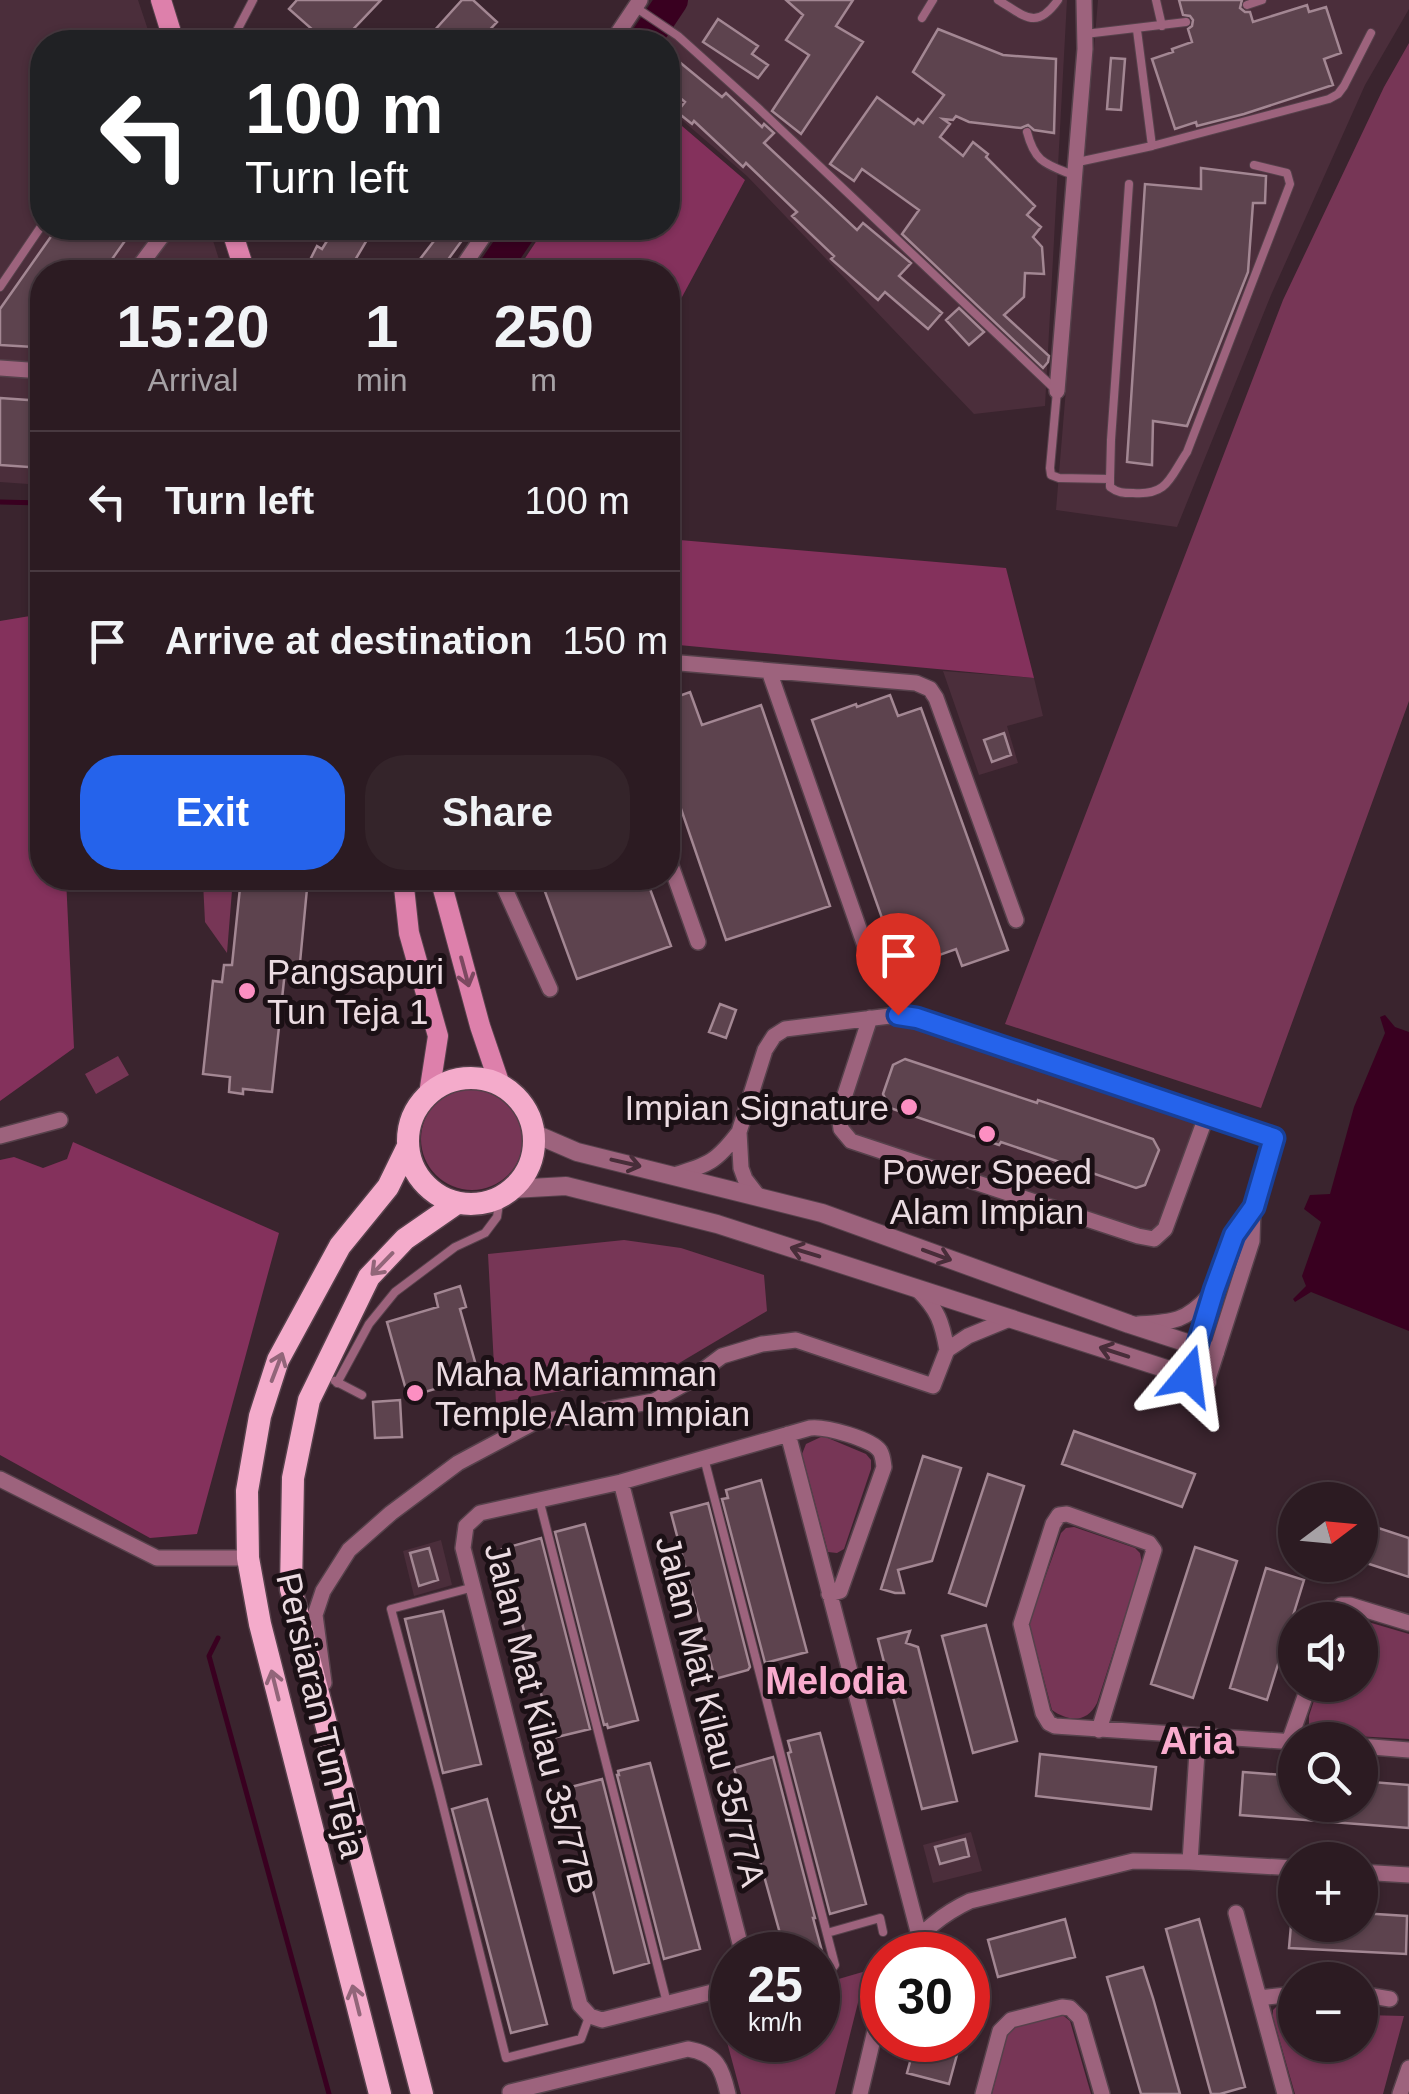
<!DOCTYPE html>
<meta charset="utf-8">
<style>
:root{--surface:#2c1b22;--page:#34242a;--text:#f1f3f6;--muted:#a6a1a5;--line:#483940;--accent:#2563eb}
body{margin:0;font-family:Arial,sans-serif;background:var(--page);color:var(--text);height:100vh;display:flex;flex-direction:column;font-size:38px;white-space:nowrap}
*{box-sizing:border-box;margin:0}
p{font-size:32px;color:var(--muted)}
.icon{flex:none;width:55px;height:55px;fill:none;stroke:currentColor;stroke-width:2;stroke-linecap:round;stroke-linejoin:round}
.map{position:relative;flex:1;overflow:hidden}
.side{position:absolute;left:30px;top:260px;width:650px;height:630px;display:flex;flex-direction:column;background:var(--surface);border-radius:40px;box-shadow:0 2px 8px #0004,0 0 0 2px var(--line)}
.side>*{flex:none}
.top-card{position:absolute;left:30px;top:30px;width:650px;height:210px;border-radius:40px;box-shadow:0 2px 8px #0004,0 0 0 2px var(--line);background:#202124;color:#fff;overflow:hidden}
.needle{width:65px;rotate:74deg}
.tools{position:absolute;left:1278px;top:1482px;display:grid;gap:20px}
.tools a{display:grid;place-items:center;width:100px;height:100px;border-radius:50%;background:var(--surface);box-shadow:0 2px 8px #0004,0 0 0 2px var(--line);font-size:50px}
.speed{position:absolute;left:710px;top:1932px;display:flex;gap:20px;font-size:50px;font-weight:700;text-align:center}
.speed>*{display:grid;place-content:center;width:130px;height:130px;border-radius:50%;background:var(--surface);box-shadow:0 2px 8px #0004,0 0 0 2px var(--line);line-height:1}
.speed small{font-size:25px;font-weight:400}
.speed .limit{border:15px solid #d22;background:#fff;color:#111}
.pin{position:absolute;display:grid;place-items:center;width:85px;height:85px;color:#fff;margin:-102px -42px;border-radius:50% 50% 50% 0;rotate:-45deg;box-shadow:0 0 10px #0007}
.pin .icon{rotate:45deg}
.me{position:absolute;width:110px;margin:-55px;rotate:16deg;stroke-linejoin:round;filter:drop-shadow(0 0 8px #0008)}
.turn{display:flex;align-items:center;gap:35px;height:210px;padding:0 50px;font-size:45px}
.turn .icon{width:130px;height:130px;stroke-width:2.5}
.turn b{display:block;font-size:70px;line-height:85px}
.eta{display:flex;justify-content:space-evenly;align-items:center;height:170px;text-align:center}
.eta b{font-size:60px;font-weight:700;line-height:70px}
.action{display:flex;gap:20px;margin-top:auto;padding:20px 50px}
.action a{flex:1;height:115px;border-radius:40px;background:var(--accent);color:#fff;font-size:40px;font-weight:700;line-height:115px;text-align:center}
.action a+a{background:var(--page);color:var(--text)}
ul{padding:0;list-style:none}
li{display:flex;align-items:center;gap:30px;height:140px;padding:0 50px;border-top:2px solid var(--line)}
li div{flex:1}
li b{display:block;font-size:38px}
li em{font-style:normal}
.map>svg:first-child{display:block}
.built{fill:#4b2e3b}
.green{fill:#773656}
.forest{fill:#84315c}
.water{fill:#390020}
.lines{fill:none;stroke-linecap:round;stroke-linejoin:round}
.stream{stroke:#390020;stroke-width:5}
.river{stroke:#390020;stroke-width:32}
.building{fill:#5d434e;stroke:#a38793;stroke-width:2.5}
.service-casing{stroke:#56414b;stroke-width:10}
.minor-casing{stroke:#56414b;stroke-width:18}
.tertiary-casing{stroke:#56414b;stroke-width:20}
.secondary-casing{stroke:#56414b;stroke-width:22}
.primary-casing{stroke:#56414b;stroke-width:25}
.service{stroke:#9d637d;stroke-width:8}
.minor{stroke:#9d637d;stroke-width:15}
.tertiary{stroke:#9d637d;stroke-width:18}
.secondary{stroke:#dd80ab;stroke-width:20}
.primary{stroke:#f4abcb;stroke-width:22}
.oneway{stroke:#7c4860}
.oneway2{stroke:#482d39}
.oneway3{stroke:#926579}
.route-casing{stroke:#184099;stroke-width:25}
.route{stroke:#2563eb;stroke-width:18}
.poi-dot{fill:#fc8fc2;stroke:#1b1015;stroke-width:4}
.labels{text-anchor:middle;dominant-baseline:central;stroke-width:10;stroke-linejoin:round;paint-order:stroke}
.poi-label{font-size:35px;fill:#ebdbe1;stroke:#1b1015;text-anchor:start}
.street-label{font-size:35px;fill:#ebdbe1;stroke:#1b1015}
.neighbourhood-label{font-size:38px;font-weight:bold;fill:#f9acce;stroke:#1b1015}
</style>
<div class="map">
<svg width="1409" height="2094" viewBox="0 0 1409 2094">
<rect width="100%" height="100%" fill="#3a242e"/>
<path class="built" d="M0,0H138L152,42H42V228H209L223,272H42V485L0,482Z
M683,0H1067L1045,406L974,414L747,176L668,108V42H655Z
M1098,0H1409V9L1365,85L1271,295L1177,527L1056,510Z
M943,671L1034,678L1043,716L1007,726L1018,763L979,775Z
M896,1022L917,1024L1198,1119L1160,1227L1152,1232L1139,1230L856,1136L847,1126L846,1112L876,1024Z
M441,1540L452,1585L414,1596L403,1551Z
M971,1832L982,1871L933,1883L923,1845Z"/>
<path class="green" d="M1409,43V701L1261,1108L1005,1024L1283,300L1384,87Z
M216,878H233L227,953L205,922L203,882Z
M118,1056L129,1075L96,1094L85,1074Z
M421 1139a51 51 0 1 1 102 0a51 51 0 1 1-102 0Z
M624,1240L681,1248L764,1275L767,1311L664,1372L496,1403L488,1254Z
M823,1436L866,1454L871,1460V1469L844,1549L837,1553L828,1552L802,1454L806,1444Z
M1074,1527L1135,1548L1140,1553L1142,1563L1097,1703C1087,1723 1069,1722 1052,1710L1029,1623L1061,1533L1066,1528Z
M1351,1617L1409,1634V1739L1319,1734L1309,1725V1716L1319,1685H1360V1620H1343Z
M866,1971L835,2094H741L717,2005L732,2001V2040H818V1985Z
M1295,2001V2045H1360V2008L1365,2015L1404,2016L1383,2094H1295L1273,2017V2010L1278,2005Z
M1060,2013L1070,2021L1091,2094H992L1007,2035L1016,2025Z"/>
<path class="forest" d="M668,114L745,180L668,323V272H516L545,228H668Z
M668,539L1006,568L1034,678L668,644Z
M42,614V878H66L74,1048L0,1101V621Z
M73,1142L279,1233L197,1534L150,1538L0,1455V1160L14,1157L43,1168L67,1159Z"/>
<path class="water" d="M1385,1015L1395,1027L1409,1032V1331L1311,1292L1295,1302L1293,1299L1306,1286L1302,1276L1321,1222L1304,1209L1310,1195L1330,1194L1354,1107L1385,1033L1380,1017Z"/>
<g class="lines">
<path class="stream" d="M0,502L42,503
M218,1638L209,1656L329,2094"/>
<path class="river" d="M644,42L672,0
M492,272L522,228"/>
</g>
<path class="building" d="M297,0H381L341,42H302L313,30L289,9Z
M462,0H473L497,22L478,42H424Z
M786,0H853L836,26L863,42L801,134L772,111L809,55L786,40L803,15Z
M1179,0H1242L1240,8L1245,12H1250L1253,22L1307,5L1309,12L1326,7L1341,53L1324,59L1333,85L1244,114L1197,126L1196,122L1175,129L1152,59L1173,52L1172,49L1192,42L1188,29L1192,26L1193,20L1190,16L1183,15Z
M718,19L758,46L752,54L768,65L758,78L703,42Z
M938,29L1003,55L1056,59L1054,133L1034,130L1028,125L1021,128L969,122L956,116L953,120L943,119L950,124L940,137L963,156L973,142L988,154L986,157L1035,206L1027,215L1041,227L1033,237L1042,247L1044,274L1025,273L1024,297L1004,315L1049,356L1048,362L1043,368L902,234L919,210L862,169L854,181L830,164L877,97L914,124L918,119L923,123L944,95L913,72Z
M1111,58L1125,59L1121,110L1107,109Z
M677,60L722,97L726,93L762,127L764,124L774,133L764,143L857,230L863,223L911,263L899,276L942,313L928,329L885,292L878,300L831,259L834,256L792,216L797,212L746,163L743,167L694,121L692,124L677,112L685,102L668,88V71Z
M1201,168L1266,176L1265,203H1253L1248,272L1187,426L1153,421L1152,465L1127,462L1145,184L1201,189Z
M57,228H134L103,272H42V344L34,347L0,345V309Z
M335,228H374L348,272H304L317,246L322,249Z
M444,228H471L439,272H410Z
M959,308L984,332L969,345L946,320Z
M0,398L42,401V468L0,465Z
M690,692L702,725L761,705L830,906L726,940L668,771V700Z
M890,695L898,716L921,708L1008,950L962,966L956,949L900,969L812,720L856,704L857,707Z
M1004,733L1011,755L992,762L984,740Z
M241,878H308L299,973L285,971L272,1092L243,1089V1094L229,1092L230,1077L203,1074L213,981L222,982L224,965H232Z
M540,878H646L671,946L577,979Z
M720,1004L736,1010L726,1038L709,1032Z
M905,1059L1037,1103L1038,1100L1153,1139L1159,1150L1145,1185L1136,1188L1001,1142L999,1145L890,1108L883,1094L893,1065Z
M460,1286L466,1307L460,1309L479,1376L408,1397L387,1322L438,1307L435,1294Z
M400,1400L402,1437L375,1438L373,1402Z
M1074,1431L1195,1474L1182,1507L1062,1464Z
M923,1456L961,1468L932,1561L898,1570L904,1593H895L881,1589Z
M988,1474L1024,1486L986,1606L949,1593Z
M761,1480L807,1652L765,1663L722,1499L728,1498L726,1490Z
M708,1503L750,1667L748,1670L715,1679L671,1513Z
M1360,1522L1409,1538V1577L1360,1561Z
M585,1524L638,1720L608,1728L607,1724L604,1725L555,1532Z
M541,1538L590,1729L553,1738L502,1549Z
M1195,1547L1237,1561L1193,1698L1151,1684Z
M429,1548L438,1580L419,1586L410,1553Z
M1266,1568L1304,1580L1267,1700L1230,1688Z
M443,1611L481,1764L443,1773L405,1619Z
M986,1625L1017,1741L973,1753L942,1636Z
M910,1631L906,1643L918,1647L957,1801L922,1809L878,1639Z
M820,1733L866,1904L830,1914L788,1753L791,1752L788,1741Z
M1040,1754L1156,1767L1151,1809L1036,1796Z
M773,1757L815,1918H813L823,1955H786L734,1768Z
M650,1763L700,1949L664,1959L617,1775H619L618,1771Z
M1243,1772L1295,1776V1805H1360V1781L1409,1785V1828L1240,1815Z
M602,1779L649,1963L614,1973L567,1788Z
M487,1799L547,2024L511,2033L452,1809Z
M965,1839L969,1856L940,1864L935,1847Z
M1360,1913L1407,1916L1406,1954L1289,1948L1291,1925H1360Z
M1065,1919L1075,1957L998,1977L988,1940Z
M1199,1919L1245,2087L1220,2094H1211L1166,1929Z
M1143,1967L1153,1998L1180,2094H1141L1107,1977Z
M916,2040H961L949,2084L907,2073Z"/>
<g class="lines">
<defs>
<path id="service" d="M998,0C1025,16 1036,31 1058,0
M1156,0L1162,26
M1247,5L1262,0
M635,7L678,36L757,107L1057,391L1050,468L1051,475L1059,478L1110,479L1111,440L1129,184
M922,18L933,0
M1137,30L1152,146L1329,99L1338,94L1344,86L1371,33
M1085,34L1186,22
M231,42L253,0
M1027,132C1035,163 1046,164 1073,175
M1078,162L1152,146
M0,287L42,225
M1110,479V487C1118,493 1123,493 1133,493C1168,496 1170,477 1187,452L1290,184L1287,173L1254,165
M335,1381L362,1395
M337,1383L369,1324L395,1292L455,1247L485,1233L497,1217L500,1197
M704,1458L835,1965L830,1971L818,1975
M539,1499L667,2003
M474,1587L391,1609L439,1790L506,2058L581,2039L589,2017
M827,1933L880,1918L883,1932"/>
<path id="minor" d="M612,42L640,0
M135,272L168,228
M459,272L489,228
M0,368L42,371
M1057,391L1085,49L1084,0
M668,662L916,683L930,689L936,698L1016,920
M769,671L871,963
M668,857L698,942
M500,878L550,989
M870,1018L839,1113L841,1129L851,1141L1138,1236L1154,1239L1165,1229L1207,1114
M0,1136L60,1120
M674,1175C709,1165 717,1161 739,1132
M758,1196L745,1179L741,1168L739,1132L765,1050L774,1036L785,1029L898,1015L917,1018L1274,1138L1253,1207L1252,1241L1207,1382
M918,1290C938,1310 942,1322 947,1350L968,1336L1012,1318
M1138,1324C1173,1322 1185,1322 1210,1295
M1188,1376L1214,1290L1234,1235L1252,1208
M788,1434L919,1935
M0,1479L157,1558H248
M621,1482L743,1955
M1332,1620L1335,1611L1341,1605H1350L1409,1623
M324,1683L315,1615L323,1591L349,1550L391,1513L458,1463L533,1423L654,1401L686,1383L722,1356L762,1344L796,1340L933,1386L947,1350
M1099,1730L1154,1550L1149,1543L1067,1514L1059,1515L1053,1524L1021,1624L1043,1713L1049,1723L1055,1726L1295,1742
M1289,1742L1309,1685
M1360,1746L1409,1750
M1190,1862L1198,1736
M1360,1872L1409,1875
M1236,1913L1285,2094
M902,1955C922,1932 942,1914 970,1901L1133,1861L1190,1862L1295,1868
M732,1987L602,2020L590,2016L580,2005L463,1548L466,1526L480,1513L621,1482L810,1428C825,1426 872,1439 880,1451C883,1456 883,1461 884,1467L840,1591L829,1594
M1360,1994L1390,1999
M1259,1998L1295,1994
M510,2092L688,2049C717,2054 722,2068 728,2094
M860,2094L882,2001
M983,2094L1000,2031L1011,2020L1062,2007L1070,2008L1080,2018L1102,2094
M1400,2094L1409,2068"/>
<path id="tertiary" d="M533,1133L577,1152L822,1213L1129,1324L1215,1352
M512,1189L566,1186L717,1224L1207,1382"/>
<path id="secondary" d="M161,0L174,42
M231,228L245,272
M403,878L409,933L438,1036L429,1094
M440,878L480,1026L500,1085"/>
<path id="primary" d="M408 1141a63 63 0 1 1 126 0a63 63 0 1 1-126 0Z
M380,2094L260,1624L248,1558L247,1491L260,1416L278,1360L340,1246L388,1187L408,1146
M422,2094L291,1589L293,1478L309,1400L369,1277L405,1239L457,1203"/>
</defs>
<use href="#service" class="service-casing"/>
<use href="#minor" class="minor-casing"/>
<use href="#tertiary" class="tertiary-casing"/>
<use href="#secondary" class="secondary-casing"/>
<use href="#primary" class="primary-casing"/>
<use href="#service" class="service"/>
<use href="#minor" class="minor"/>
<use href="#tertiary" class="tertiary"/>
<use href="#secondary" class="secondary"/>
<use href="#primary" class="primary"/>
</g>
<defs><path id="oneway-shaft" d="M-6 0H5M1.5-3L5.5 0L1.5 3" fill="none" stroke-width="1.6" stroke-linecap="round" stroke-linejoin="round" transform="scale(2.5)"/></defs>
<use class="oneway" href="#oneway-shaft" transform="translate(465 972) rotate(75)"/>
<g class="oneway2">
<use href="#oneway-shaft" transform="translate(626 1163) rotate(13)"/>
<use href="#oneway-shaft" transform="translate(805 1252) rotate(-163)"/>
<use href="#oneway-shaft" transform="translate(937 1255) rotate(20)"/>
<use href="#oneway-shaft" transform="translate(1114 1352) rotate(-162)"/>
</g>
<g class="oneway3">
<use href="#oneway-shaft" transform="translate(382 1264) rotate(134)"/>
<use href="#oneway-shaft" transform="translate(277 1367) rotate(-69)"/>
<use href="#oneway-shaft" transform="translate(275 1685) rotate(-104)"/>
<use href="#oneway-shaft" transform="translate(356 2000) rotate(-104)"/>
</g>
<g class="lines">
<defs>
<path id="route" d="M898,1015L917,1018L1274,1138L1254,1207L1234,1235L1214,1290L1188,1376"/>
</defs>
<use href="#route" class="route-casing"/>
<use href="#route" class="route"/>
</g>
<g class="poi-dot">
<circle cx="247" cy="991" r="10"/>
<circle cx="909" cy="1107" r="10"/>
<circle cx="987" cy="1134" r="10"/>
<circle cx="415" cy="1393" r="10"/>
</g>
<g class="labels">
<g class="poi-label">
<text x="267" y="971">Pangsapuri<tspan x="267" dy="40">Tun Teja 1</tspan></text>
<text x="889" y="1107" text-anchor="end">Impian Signature</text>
<text x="987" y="1171" text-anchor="middle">Power Speed<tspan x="987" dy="40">Alam Impian</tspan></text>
<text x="435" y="1373">Maha Mariamman<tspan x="435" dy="40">Temple Alam Impian</tspan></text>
</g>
<g class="street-label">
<text transform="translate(711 1711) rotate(76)">Jalan Mat Kilau 35/77A</text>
<text transform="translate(321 1715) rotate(77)">Persiaran Tun Teja</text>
<text transform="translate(540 1718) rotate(76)">Jalan Mat Kilau 35/77B</text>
</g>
<g class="neighbourhood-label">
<text x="836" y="1681">Melodia</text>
<text x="1197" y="1741">Aria</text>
</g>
</g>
</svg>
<div class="tools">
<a><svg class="needle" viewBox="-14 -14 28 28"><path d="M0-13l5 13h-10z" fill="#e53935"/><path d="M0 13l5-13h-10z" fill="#a6a1a5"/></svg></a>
<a><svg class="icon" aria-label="sound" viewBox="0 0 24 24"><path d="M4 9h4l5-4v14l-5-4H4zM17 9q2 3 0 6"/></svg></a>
<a><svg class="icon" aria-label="search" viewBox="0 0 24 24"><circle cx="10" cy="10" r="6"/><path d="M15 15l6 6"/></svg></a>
<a>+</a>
<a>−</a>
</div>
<div class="speed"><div>25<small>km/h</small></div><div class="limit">30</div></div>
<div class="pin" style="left:898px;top:1015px;background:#d93025"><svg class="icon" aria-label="arrive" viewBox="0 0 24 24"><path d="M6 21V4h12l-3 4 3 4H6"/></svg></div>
<svg class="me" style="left:1188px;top:1376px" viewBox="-20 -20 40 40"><path d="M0-17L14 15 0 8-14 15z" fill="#2563eb" stroke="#fff" stroke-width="4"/></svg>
<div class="top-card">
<div class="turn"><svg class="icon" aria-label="left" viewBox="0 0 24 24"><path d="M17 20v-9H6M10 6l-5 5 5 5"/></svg><div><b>100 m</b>Turn left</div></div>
</div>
<section class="side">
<div class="eta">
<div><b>15:20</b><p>Arrival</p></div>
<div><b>1</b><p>min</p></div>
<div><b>250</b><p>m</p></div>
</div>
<ul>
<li><svg class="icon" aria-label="left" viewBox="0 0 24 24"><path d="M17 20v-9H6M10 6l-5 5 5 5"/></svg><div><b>Turn left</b></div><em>100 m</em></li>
<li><svg class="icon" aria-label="arrive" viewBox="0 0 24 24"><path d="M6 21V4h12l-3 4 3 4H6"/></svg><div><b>Arrive at destination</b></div><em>150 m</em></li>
</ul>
<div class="action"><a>Exit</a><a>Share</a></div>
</section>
</div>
